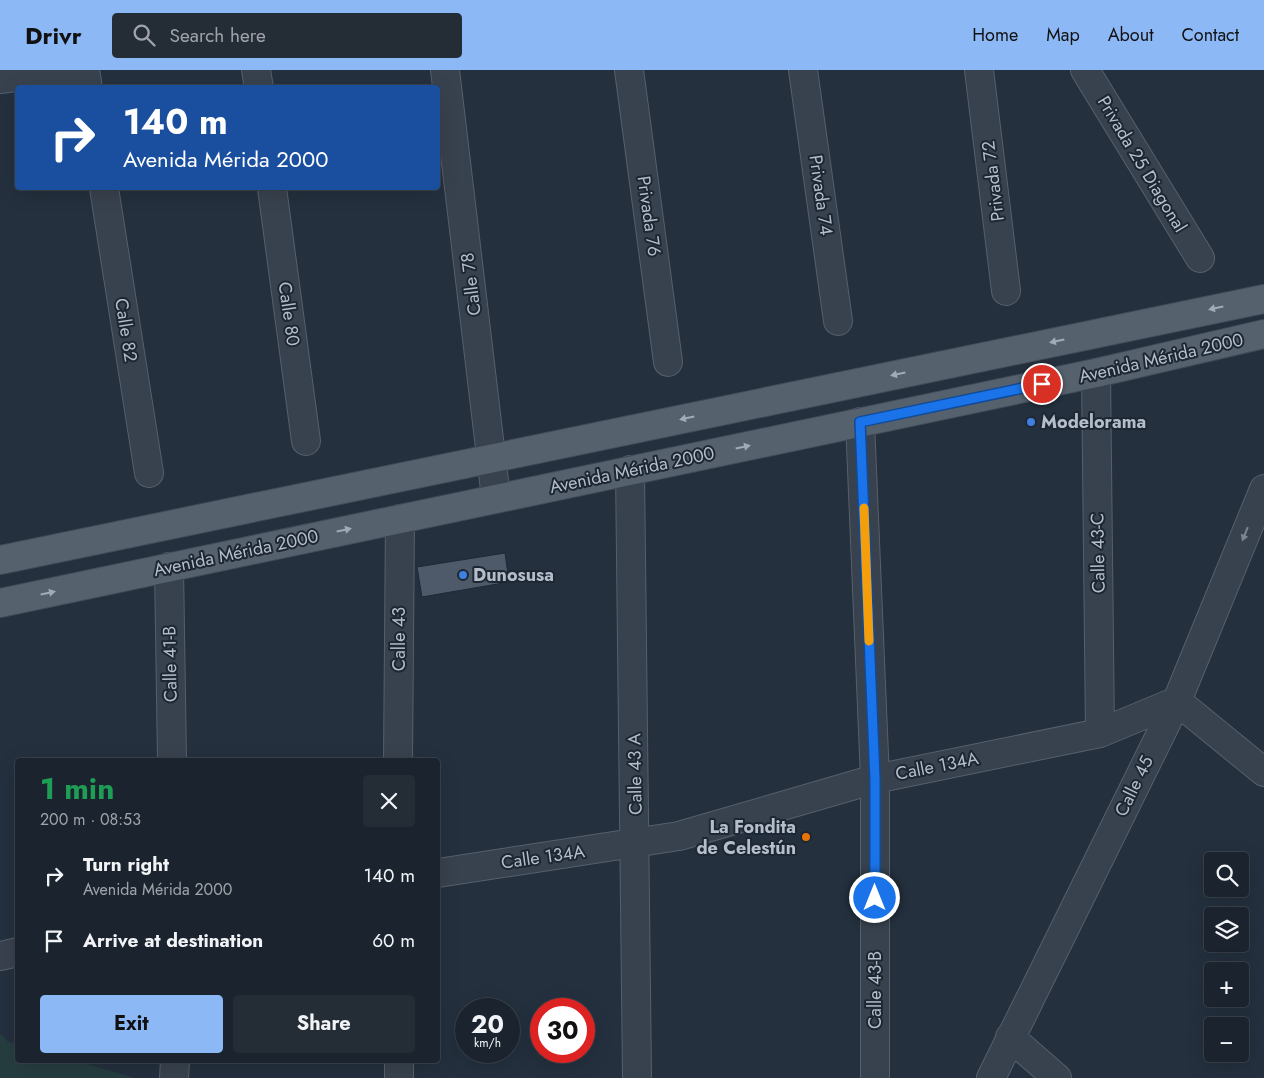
<!DOCTYPE html>
<meta charset="utf-8">
<style>
:root{--surface:#1b242e;--page:#242c36;--text:#f1f3f6;--muted:#a0a4aa;--line:#39414a;--accent:#8cb8f6}
body{margin:0;font-family:Jost,sans-serif;background:var(--page);color:var(--text);height:100vh;display:flex;flex-direction:column;font-size:19px;white-space:nowrap}
*{box-sizing:border-box;margin:0}
p{font-size:16px;color:var(--muted)}
.icon{flex:none;width:28px;height:28px;fill:none;stroke:currentColor;stroke-width:2;stroke-linecap:round;stroke-linejoin:round}
.map{position:relative;flex:1;overflow:hidden}
.side{position:absolute;left:15px;top:688px;width:425px;height:305px;display:flex;flex-direction:column;background:var(--surface);border-radius:5px;box-shadow:0 5px 20px #0002,0 0 0 1px var(--line)}
.side>*{flex:none}
.top-card{position:absolute;left:15px;top:15px;width:425px;height:105px;border-radius:5px;box-shadow:0 5px 20px #0002,0 0 0 1px var(--line);background:#1a4fa0;color:#fff;overflow:hidden}
.tools{position:absolute;left:1204px;top:782px;display:grid;gap:10px}
.tools a{display:grid;place-items:center;width:45px;height:45px;border-radius:5px;background:var(--surface);box-shadow:0 5px 20px #0002,0 0 0 1px var(--line);font-size:25px}
.speed{position:absolute;left:455px;top:928px;display:flex;gap:10px;font-size:25px;font-weight:700;text-align:center}
.speed>*{display:grid;place-content:center;width:65px;height:65px;border-radius:50%;background:var(--surface);box-shadow:0 5px 20px #0002,0 0 0 1px var(--line);line-height:1}
.speed small{font-size:12px;font-weight:400}
.speed .limit{border:8px solid #d22;background:#fff;color:#111}
.pin{position:absolute;display:grid;place-items:center;width:42px;height:42px;color:#fff;margin:-21px;border:2px solid #fff;border-radius:50%;box-shadow:0 1px 5px #0007}
.me{position:absolute;width:55px;margin:-28px;rotate:0deg;stroke-linejoin:round;filter:drop-shadow(0 0 4px #0008)}
.turn{display:flex;align-items:center;gap:18px;height:105px;padding:0 25px;font-size:22px}
.turn .icon{width:65px;height:65px;stroke-width:2.5}
.turn b{display:block;font-size:35px;line-height:42px}
.round{display:grid;place-items:center;flex:none;width:52px;height:52px;border-radius:5px;background:var(--page)}
.headline{display:flex;align-items:center;justify-content:space-between;height:85px;padding:0 25px}
h1{font-size:30px;font-weight:700;line-height:38px;color:#1e9e55}
.action{display:flex;gap:10px;margin-top:auto;padding:10px 25px}
.action a{flex:1;height:58px;border-radius:5px;background:var(--accent);color:#111;font-size:20px;font-weight:700;line-height:58px;text-align:center}
.action a+a{background:var(--page);color:var(--text)}
ul{padding:0;list-style:none}
li{display:flex;align-items:center;gap:15px;height:65px;padding:0 25px}
li div{flex:1}
li b{display:block;font-size:19px}
li em{font-style:normal}
header{display:flex;align-items:center;gap:30px;box-sizing:border-box;height:70px;padding:0 25px;background:var(--accent);color:#111}
header strong{font-size:24px}
nav{display:flex;gap:28px;margin-inline-start:auto;font-size:18px}
.search{width:350px;height:45px;background:var(--page);display:flex;align-items:center;gap:12px;box-sizing:border-box;padding:0 18px;border-radius:5px;color:var(--muted);font-size:19px}
.map>svg:first-child{display:block}
.green{fill:#263d3f}
.building{fill:#4e5a69;stroke:#1f2935}
.lines{fill:none;stroke-linecap:round;stroke-linejoin:round}
.minor-casing{stroke:#56606c;stroke-width:30}
.major-casing{stroke:#414b57;stroke-width:30}
.minor{stroke:#38424e;stroke-width:28}
.major{stroke:#56616e;stroke-width:28}
.oneway{fill:#a1abb7}
.oneway2{fill:#7c8692}
.route-casing{stroke:#114b97;stroke-width:12}
.route{stroke:#1a73e8;stroke-width:9}
.slow{stroke:#f59e0b;stroke-width:9}
.shop-dot{fill:#3f7fe0;stroke:#1d2733;stroke-width:2}
.food-dot{fill:#e8710a;stroke:#1d2733;stroke-width:2}
.labels{text-anchor:middle;dominant-baseline:central;stroke-width:4;stroke-linejoin:round;paint-order:stroke}
.street-label{font-size:18px;fill:#b4bdc9;stroke:#1d2733}
.poi-label{font-size:18px;font-weight:bold;fill:#b4bdc9;stroke:#1d2733;text-anchor:start}
</style>
<header>
<strong>Drivr</strong>
<div class="search"><svg class="icon" aria-label="search" viewBox="0 0 24 24"><circle cx="10" cy="10" r="6"/><path d="M15 15l6 6"/></svg>Search here</div>
<nav><a>Home</a><a>Map</a><a>About</a><a>Contact</a></nav>
</header>
<div class="map">
<svg width="1264" height="1008" viewBox="0 0 1264 1008">
<rect width="100%" height="100%" fill="#24303e"/>
<path class="green" d="M0,963L7,971L17,974L18,990H73L135,1008H0Z"/>
<path class="building" d="M505,483L509,512L422,527L417,497Z"/>
<g class="lines">
<defs>
<path id="minor" d="M85,0L88,18
M256,0L259,18
M445,0L496,428
M629,0L668,292
M803,0L838,251
M979,0L1006,221
M1085,0L1200,188
M0,9L71,0
M104,118L149,403
M272,118L306,371
M1096,303L1100,663
M860,352L875,709V1008
M630,400L637,1008
M169,497L172,690
M1177,631L1264,702
M398,690L400,449
M438,803L679,766L875,709L1100,663L1177,631
M0,886L18,882
M1010,967L1057,1008
M399,990V1008
M174,1008L175,990
M991,1008L1177,631L1264,419"/>
<path id="major" d="M0,490L1264,229
M0,533L1096,303L1264,264"/>
</defs>
<use href="#minor" class="minor-casing"/>
<use href="#major" class="major-casing"/>
<use href="#minor" class="minor"/>
<use href="#major" class="major"/>
</g>
<defs><path id="oneway-solid" d="M-6-.8H1V-3.2L6.5 0L1 3.2V.8H-6Z" transform="scale(1.25)"/></defs>
<g class="oneway">
<use href="#oneway-solid" transform="translate(1216 238) rotate(168)"/>
<use href="#oneway-solid" transform="translate(1057 271) rotate(168)"/>
<use href="#oneway-solid" transform="translate(898 304) rotate(168)"/>
<use href="#oneway-solid" transform="translate(687 348) rotate(168)"/>
<use href="#oneway-solid" transform="translate(743 377) rotate(-12)"/>
<use href="#oneway-solid" transform="translate(344 460) rotate(-12)"/>
<use href="#oneway-solid" transform="translate(48 523) rotate(-12)"/>
</g>
<use class="oneway2" href="#oneway-solid" transform="translate(1245 464) rotate(112)"/>
<g class="lines">
<defs>
<path id="route" d="M875,828V709L860,352L1042,314"/>
</defs>
<use href="#route" class="route-casing"/>
<use href="#route" class="route"/>
<path class="slow" d="M864,438L869,571"/>
</g>
<g class="shop-dot">
<circle cx="1031" cy="352" r="5"/>
<circle cx="463" cy="505" r="5"/>
</g>
<circle class="food-dot" cx="806" cy="767" r="5"/>
<g class="labels">
<g class="street-label">
<text transform="translate(1142 94) rotate(59)">Privada 25 Diagonal</text>
<text transform="translate(993 111) rotate(-97)">Privada 72</text>
<text transform="translate(821 125) rotate(82)">Privada 74</text>
<text transform="translate(649 146) rotate(82)">Privada 76</text>
<text transform="translate(471 214) rotate(-97)">Calle 78</text>
<text transform="translate(289 244) rotate(82)">Calle 80</text>
<text transform="translate(126 260) rotate(81)">Calle 82</text>
<text transform="translate(1161 288) rotate(-13)">Avenida Mérida 2000</text>
<text transform="translate(632 400) rotate(-12)">Avenida Mérida 2000</text>
<text transform="translate(236 483) rotate(-12)">Avenida Mérida 2000</text>
<text transform="translate(1098 483) rotate(-91)">Calle 43-C</text>
<text transform="translate(399 569) rotate(-90)">Calle 43</text>
<text transform="translate(170 594) rotate(-91)">Calle 41-B</text>
<text transform="translate(937 696) rotate(-11)">Calle 134A</text>
<text transform="translate(635 704) rotate(-91)">Calle 43 A</text>
<text transform="translate(1134 716) rotate(-64)">Calle 45</text>
<text transform="translate(543 787) rotate(-8)">Calle 134A</text>
<text transform="translate(875 920) rotate(-90)">Calle 43-B</text>
</g>
<g class="poi-label">
<text x="1041" y="352">Modelorama</text>
<text x="473" y="505">Dunosusa</text>
<text x="796" y="757" text-anchor="end">La Fondita<tspan x="796" dy="21">de Celestún</tspan></text>
</g>
</g>
</svg>
<div class="tools">
<a><svg class="icon" aria-label="search" viewBox="0 0 24 24"><circle cx="10" cy="10" r="6"/><path d="M15 15l6 6"/></svg></a>
<a><svg class="icon" aria-label="layers" viewBox="0 0 24 24"><path d="M12 4l9 5-9 5-9-5zM3 14l9 5 9-5"/></svg></a>
<a>+</a>
<a>−</a>
</div>
<div class="speed"><div>20<small>km/h</small></div><div class="limit">30</div></div>
<div class="pin" style="left:1042px;top:314px;background:#d93025"><svg class="icon" aria-label="arrive" viewBox="0 0 24 24"><path d="M6 21V4h12l-3 4 3 4H6"/></svg></div>
<svg class="me" style="left:875px;top:828px" viewBox="-20 -20 40 40"><circle r="17" fill="#1a73e8" stroke="#fff" stroke-width="3"/><path d="M0-11L8 9 0 5-8 9z" fill="#fff"/></svg>
<div class="top-card">
<div class="turn"><svg class="icon" aria-label="right" viewBox="0 0 24 24"><path d="M7 20v-9h11M14 6l5 5-5 5"/></svg><div><b>140 m</b>Avenida Mérida 2000</div></div>
</div>
<section class="side">
<div class="headline"><div><h1>1 min</h1><p>200 m · 08:53</p></div><a class="round"><svg class="icon" aria-label="close" viewBox="0 0 24 24"><path d="M6 6l12 12M18 6L6 18"/></svg></a></div>
<ul>
<li><svg class="icon" aria-label="right" viewBox="0 0 24 24"><path d="M7 20v-9h11M14 6l5 5-5 5"/></svg><div><b>Turn right</b><p>Avenida Mérida 2000</p></div><em>140 m</em></li>
<li><svg class="icon" aria-label="arrive" viewBox="0 0 24 24"><path d="M6 21V4h12l-3 4 3 4H6"/></svg><div><b>Arrive at destination</b></div><em>60 m</em></li>
</ul>
<div class="action"><a>Exit</a><a>Share</a></div>
</section>
</div>
